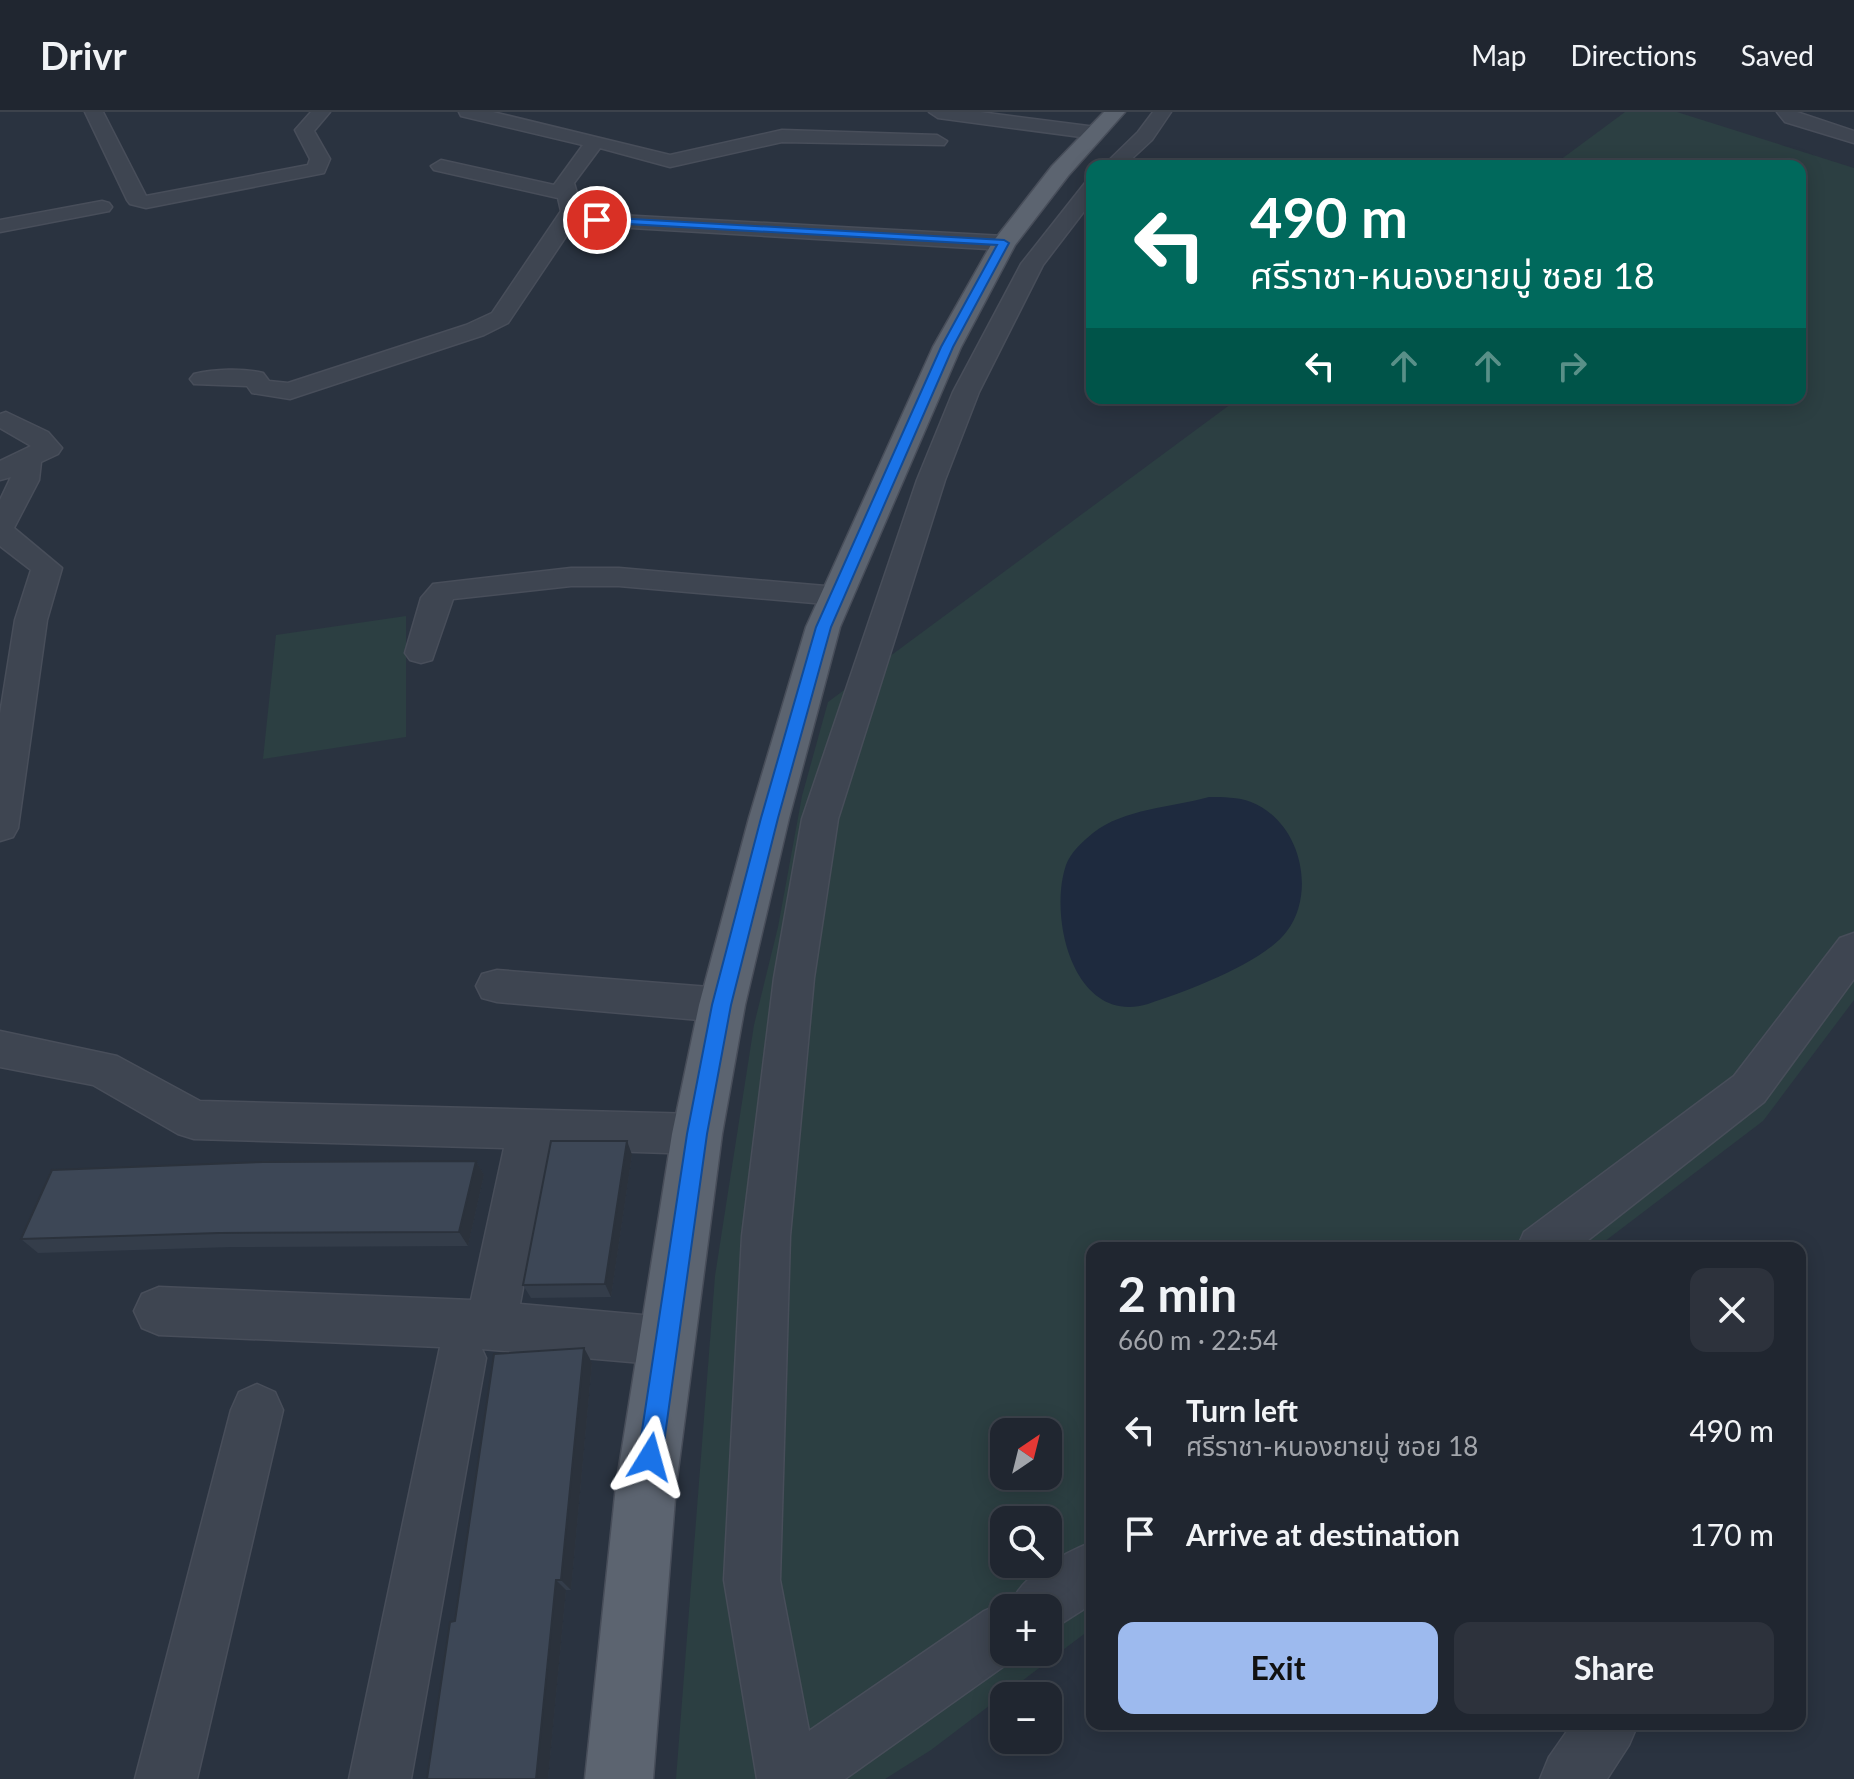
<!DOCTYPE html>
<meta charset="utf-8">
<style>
:root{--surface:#202630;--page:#2d323c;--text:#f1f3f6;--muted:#a2a5ab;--line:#3d434c;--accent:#9dbaee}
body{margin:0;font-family:Lato,"Noto Sans Thai",sans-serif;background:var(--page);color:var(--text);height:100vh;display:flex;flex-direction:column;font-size:30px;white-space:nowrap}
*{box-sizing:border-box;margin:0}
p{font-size:26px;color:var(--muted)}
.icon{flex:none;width:44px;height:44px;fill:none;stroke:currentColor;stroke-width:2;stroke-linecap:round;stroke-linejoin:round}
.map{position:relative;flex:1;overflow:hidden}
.details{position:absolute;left:1086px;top:1130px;width:720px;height:488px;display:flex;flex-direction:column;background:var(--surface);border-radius:16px;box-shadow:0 4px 20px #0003,0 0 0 2px var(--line)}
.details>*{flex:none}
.banner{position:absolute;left:1086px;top:48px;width:720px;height:244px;border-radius:16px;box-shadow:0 4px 20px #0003,0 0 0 2px var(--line);background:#00695c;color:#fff;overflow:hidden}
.needle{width:52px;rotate:35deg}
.controls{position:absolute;left:990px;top:1306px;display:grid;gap:16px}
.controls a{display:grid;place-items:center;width:72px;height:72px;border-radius:16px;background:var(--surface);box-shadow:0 4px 20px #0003,0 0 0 2px var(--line);font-size:40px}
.pin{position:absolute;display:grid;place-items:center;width:68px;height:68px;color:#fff;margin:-34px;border:4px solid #fff;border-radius:50%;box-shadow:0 2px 8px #0007}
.me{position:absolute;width:88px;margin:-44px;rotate:8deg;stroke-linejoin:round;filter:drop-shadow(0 0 6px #0008)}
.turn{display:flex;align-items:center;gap:28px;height:168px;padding:0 32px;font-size:36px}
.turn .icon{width:104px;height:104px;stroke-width:2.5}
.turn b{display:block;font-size:56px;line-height:68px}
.lanes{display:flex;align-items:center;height:76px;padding:0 32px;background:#0003;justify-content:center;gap:40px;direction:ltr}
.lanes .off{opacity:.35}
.round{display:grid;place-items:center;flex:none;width:84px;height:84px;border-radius:16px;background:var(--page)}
.summary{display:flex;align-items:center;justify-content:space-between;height:136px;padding:0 32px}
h1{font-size:48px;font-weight:700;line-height:60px}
.cta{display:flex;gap:16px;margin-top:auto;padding:16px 32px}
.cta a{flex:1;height:92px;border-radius:16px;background:var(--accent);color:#111;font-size:32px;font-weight:700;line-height:92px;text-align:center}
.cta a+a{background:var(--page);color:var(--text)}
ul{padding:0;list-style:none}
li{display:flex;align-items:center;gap:24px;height:104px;padding:0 32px}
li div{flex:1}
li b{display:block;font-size:30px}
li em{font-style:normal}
header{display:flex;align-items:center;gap:48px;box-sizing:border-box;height:112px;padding:0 40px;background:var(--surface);border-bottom:2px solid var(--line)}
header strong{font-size:38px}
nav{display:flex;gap:44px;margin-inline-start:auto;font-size:28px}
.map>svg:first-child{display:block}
.green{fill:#2c3f42;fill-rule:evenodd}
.water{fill:#1e2a3e}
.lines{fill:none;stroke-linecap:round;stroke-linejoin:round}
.minor-casing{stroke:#484e5a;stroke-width:3}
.major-casing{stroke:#484e5a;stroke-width:3}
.minor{fill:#3e4551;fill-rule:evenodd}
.major{fill:#5c6470;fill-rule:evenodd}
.wall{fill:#343d4a}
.shaded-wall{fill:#2b323c}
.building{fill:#3d4756;stroke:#2b323c;stroke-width:2}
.route{fill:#1a73e8;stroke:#114b97;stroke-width:2}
</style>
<header>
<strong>Drivr</strong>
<nav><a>Map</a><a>Directions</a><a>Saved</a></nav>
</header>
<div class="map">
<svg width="1854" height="1667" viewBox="0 0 1854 1667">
<rect width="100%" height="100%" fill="#2a3340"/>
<path class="green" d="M1625,0H1677L1854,56V888L1763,1009L1596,1136H1092V1516L931,1638L885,1667H676L715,1164L754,913L778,815L802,684L828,590L1239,286H1800V54H1552ZM1004,1320H1048V1364H1004ZM1004,1408H1048V1452H1004ZM1004,1496H1048V1540H1004Z
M406,504V625L263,647L276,523Z"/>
<path class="water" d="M1209,685C1223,685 1238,685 1251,690C1300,709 1317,779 1287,819C1264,851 1185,880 1148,892C1074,914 1048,806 1066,753C1071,740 1082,730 1093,721C1123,697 1173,695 1209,685Z"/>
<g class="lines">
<defs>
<path id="minor" d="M85,0H103L146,84L308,53L310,47L295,18L311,0H330L314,19L330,47L324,61L146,96L130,92L127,88Z
M459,0H493L670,43L782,18L937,23L947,29L944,33L782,30L670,55L600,36L574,71L581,95L600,102L1004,124L1015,131L1004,138L597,114L577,108L508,211L484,223L299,284L290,287L252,281L247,274L194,272L190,267L194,262C214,257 243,256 263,261L269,269L288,271L466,213L492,201L561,99L558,86L434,58L431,54L441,48L554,73L583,33L461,4Z
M929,0H980L1096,15L1106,21L1096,27L938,6Z
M1153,0H1171L1152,28L1124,54H1103L1138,20Z
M1777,0H1797L1854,19V31L1785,10Z
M1092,69V89L1043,153L979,280L945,368L838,707L814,866L790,1124L780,1468L809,1619L984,1499L1004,1490L1010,1493C1022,1463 1063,1442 1092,1430V1492L1048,1520V1496H1004V1540H1024L845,1667H757L724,1468L742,1124L774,866L802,707L917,368L953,280L1021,152L1085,71Z
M102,89L109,91L112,95L109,99L0,120V108Z
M6,300L48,320L62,336L58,342L41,350L39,368L14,416L62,456L47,508L18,716L13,725L0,729V602L15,508L31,458L0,434V388L11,365L0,368V349L31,334L0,316V302Z
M571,456H619L837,475L848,477L852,484L848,491L837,493L619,474H571L453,487L432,548L421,551L410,548L405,541L421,486L433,472Z
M1854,821V867L1764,990L1578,1136H1517L1524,1120L1734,964L1840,826Z
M497,858L722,876L737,881L743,893L737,905L722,910L497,890L482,886L476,874L482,862Z
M0,919L117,944L200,989L697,1002L713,1008L719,1022L713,1036L697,1042L549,1037L520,1192L665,1205L683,1212L690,1229L683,1246L665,1253L482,1237L486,1246L411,1667H349L440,1235L159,1223L142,1216L134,1199L142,1182L159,1175L471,1188L504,1036L194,1027L178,1022L93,973L0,955Z
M257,1272L275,1280L283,1298L197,1667H135L231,1298L239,1280Z
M1572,1612H1638L1629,1633L1607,1667H1540L1549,1645Z"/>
<path id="major" d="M1104,0H1125L1068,64L1015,133L961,235L840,515L789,706L745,893L722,1022L676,1374L653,1667H585L616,1374L672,1022L699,893L749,706L806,515L933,235L992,131L1052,54Z"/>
</defs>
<use href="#minor" class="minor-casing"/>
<use href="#major" class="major-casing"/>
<use href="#minor" class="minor"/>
<use href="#major" class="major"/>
</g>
<path class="wall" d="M627,1029L632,1043L611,1185L531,1186L523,1173Z
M476,1049L484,1063L468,1134L232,1135L38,1141L21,1127Z
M584,1236L592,1251L571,1478H566L548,1667H427L455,1509Z"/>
<path class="shaded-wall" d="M627,1029L632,1043L611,1185L605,1172Z
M476,1049L484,1063L468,1134L459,1120Z
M584,1236L592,1251L571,1478L561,1468Z
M556,1468L566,1478L548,1667H536Z"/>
<path class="building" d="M551,1029H627L605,1172L523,1173Z
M476,1049L459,1120L219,1121L21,1127L52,1058L263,1050Z
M584,1236L561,1468H556L536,1667H427L450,1510L455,1509L494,1242Z"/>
<path class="route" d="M597,105L1004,128L1009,131L953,235L831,515L778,706L731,893L707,1022L662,1345L658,1354L650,1357L641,1354L638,1345L687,1022L712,893L761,706L816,515L941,235L997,133L593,110Z"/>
</svg>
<div class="controls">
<a><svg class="needle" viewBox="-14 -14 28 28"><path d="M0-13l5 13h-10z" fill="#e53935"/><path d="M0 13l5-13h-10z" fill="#a2a5ab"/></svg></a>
<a><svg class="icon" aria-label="search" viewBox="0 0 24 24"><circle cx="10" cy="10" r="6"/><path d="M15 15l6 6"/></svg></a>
<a>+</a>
<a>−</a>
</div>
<div class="pin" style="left:597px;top:108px;background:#d93025"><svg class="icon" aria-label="arrive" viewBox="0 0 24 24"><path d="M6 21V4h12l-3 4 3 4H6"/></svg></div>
<svg class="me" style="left:650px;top:1345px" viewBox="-20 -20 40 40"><path d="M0-17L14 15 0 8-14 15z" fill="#1a73e8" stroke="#fff" stroke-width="4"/></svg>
<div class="banner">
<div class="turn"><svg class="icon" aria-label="left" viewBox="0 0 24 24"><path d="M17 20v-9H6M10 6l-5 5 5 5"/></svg><div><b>490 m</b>ศรีราชา-หนองยายบู่ ซอย 18</div></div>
<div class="lanes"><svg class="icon" aria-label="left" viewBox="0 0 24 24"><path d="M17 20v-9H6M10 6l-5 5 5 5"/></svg><svg class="icon off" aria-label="ahead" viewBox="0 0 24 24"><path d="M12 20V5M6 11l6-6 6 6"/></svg><svg class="icon off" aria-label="ahead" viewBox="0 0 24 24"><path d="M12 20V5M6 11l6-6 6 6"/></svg><svg class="icon off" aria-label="right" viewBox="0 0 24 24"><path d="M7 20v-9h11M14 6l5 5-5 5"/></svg></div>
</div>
<section class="details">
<div class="summary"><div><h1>2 min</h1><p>660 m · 22:54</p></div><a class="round"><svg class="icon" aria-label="close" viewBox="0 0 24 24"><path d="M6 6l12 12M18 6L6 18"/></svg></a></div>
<ul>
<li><svg class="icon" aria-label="left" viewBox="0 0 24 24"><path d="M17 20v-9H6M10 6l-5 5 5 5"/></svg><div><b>Turn left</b><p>ศรีราชา-หนองยายบู่ ซอย 18</p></div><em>490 m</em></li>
<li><svg class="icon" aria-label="arrive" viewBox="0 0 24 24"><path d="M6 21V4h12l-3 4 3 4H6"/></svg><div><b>Arrive at destination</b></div><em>170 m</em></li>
</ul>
<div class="cta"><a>Exit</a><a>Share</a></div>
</section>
</div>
